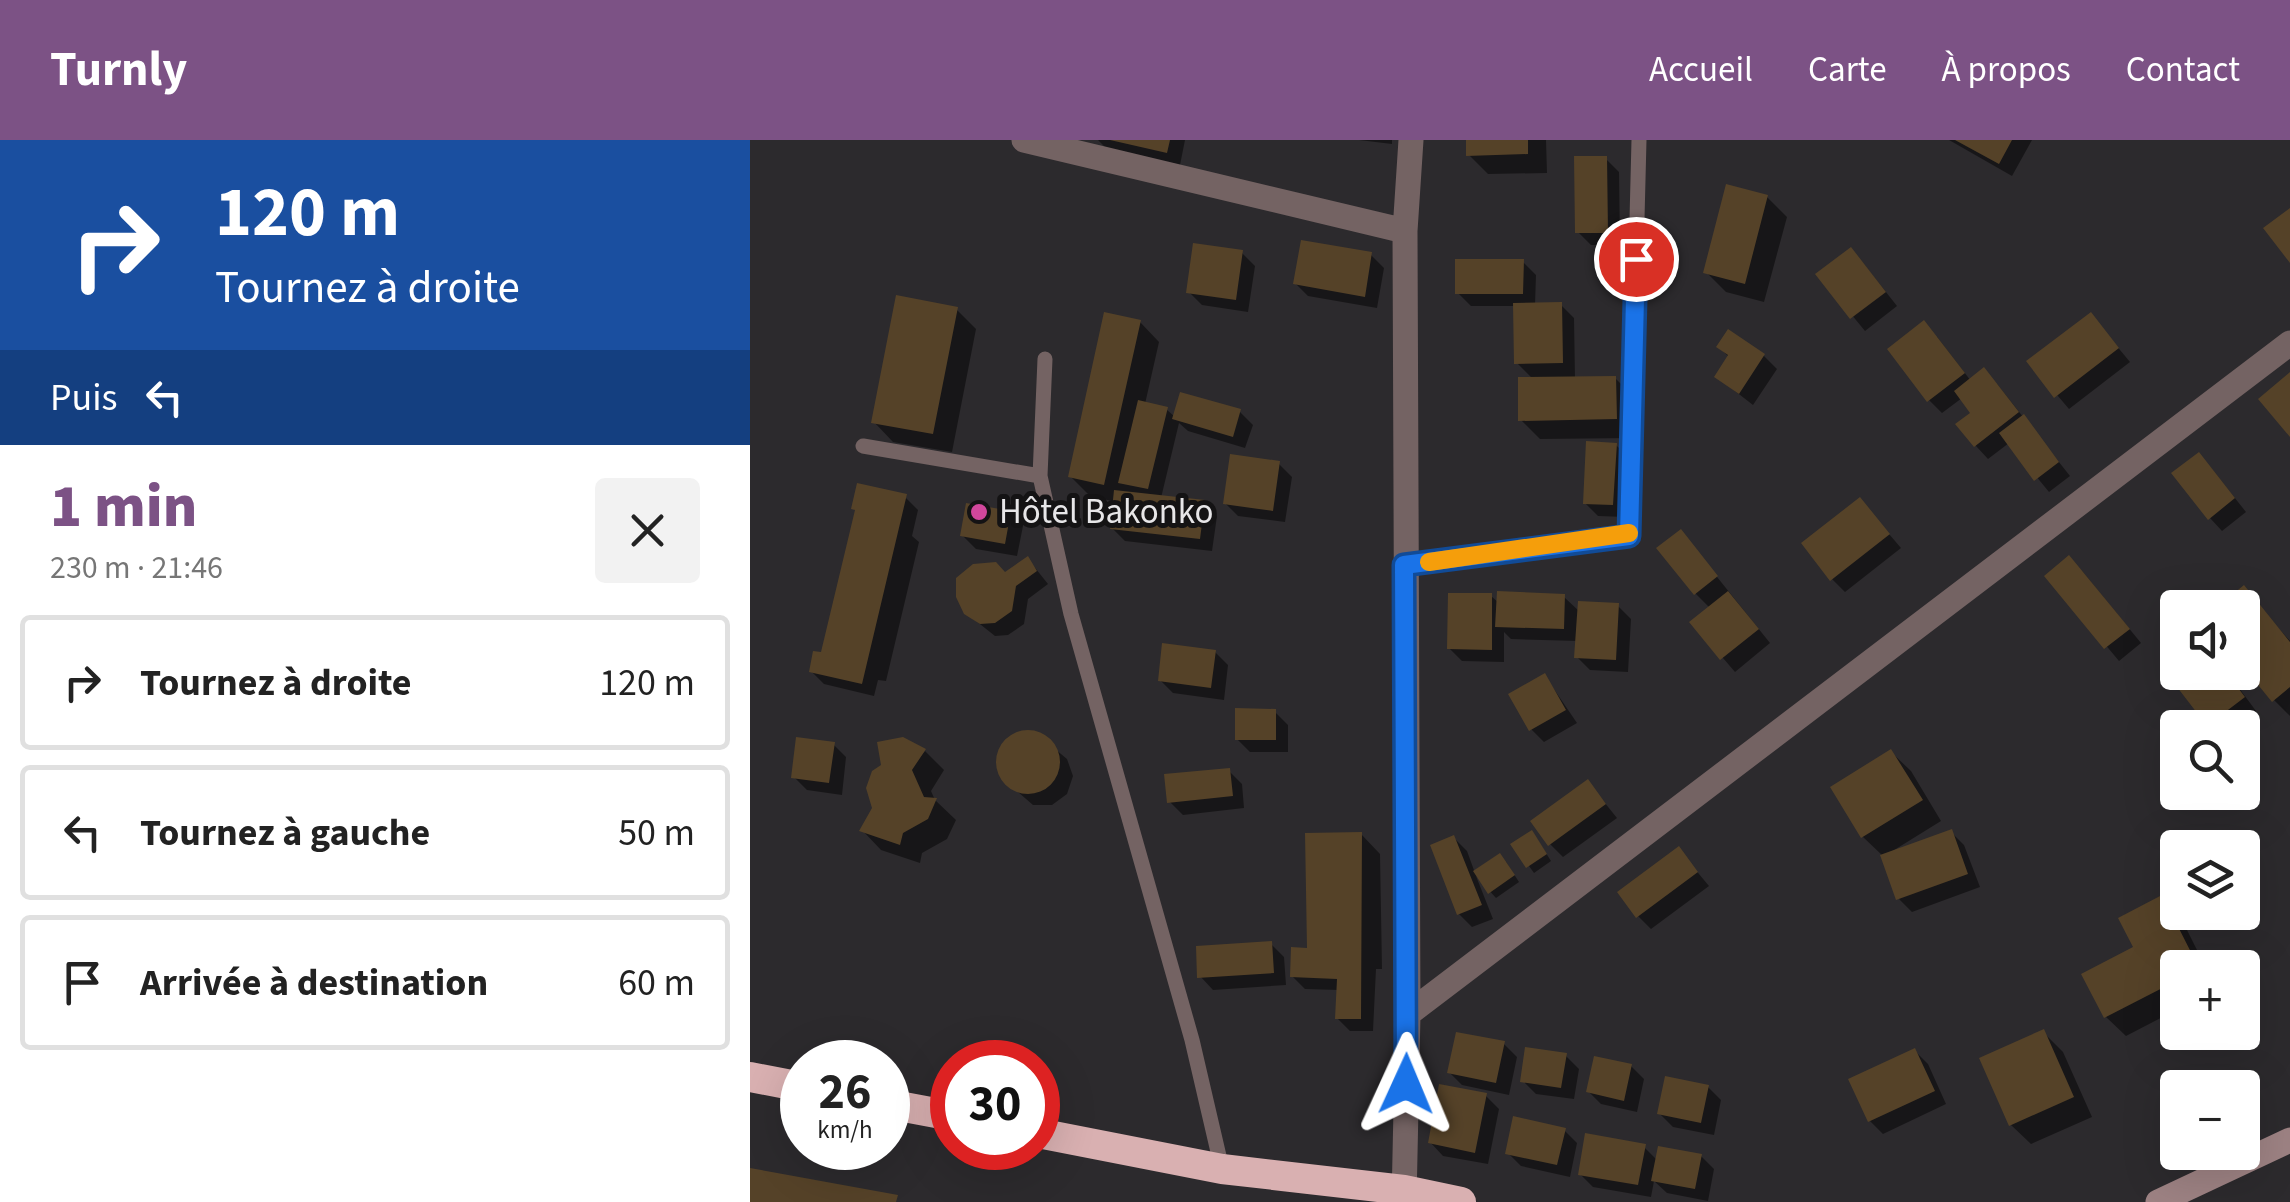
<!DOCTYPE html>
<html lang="fr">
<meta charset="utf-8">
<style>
:root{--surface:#fff;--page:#f2f2f2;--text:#222;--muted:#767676;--line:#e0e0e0;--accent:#7c5285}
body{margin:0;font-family:"Source Sans 3",sans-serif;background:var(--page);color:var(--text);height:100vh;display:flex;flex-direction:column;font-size:38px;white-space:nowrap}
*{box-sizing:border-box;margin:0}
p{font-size:32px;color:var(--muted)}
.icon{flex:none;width:55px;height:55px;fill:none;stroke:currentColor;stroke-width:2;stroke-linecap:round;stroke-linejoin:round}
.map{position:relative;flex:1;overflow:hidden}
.panel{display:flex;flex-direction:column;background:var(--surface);width:750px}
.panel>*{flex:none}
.guide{background:#1a4fa0;color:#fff;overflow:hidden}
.fabs{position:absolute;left:1410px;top:450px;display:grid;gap:20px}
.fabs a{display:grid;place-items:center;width:100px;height:100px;border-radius:10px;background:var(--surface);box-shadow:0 10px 40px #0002;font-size:50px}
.speed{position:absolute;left:30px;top:900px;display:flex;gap:20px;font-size:50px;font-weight:700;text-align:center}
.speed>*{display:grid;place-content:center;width:130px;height:130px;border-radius:50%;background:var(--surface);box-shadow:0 10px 40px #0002;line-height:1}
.speed small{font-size:25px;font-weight:400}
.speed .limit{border:15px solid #d22;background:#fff;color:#111}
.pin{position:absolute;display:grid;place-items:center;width:85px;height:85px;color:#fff;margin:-42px;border:5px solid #fff;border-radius:50%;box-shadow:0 2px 10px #0007}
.me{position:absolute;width:110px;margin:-55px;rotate:1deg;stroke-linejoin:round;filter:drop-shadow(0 0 8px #0008)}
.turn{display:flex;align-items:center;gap:35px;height:210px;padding:0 50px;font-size:45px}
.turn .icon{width:130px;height:130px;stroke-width:2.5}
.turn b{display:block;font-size:70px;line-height:85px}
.then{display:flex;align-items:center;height:95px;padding:0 50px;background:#0003;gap:20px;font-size:38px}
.round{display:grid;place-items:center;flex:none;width:105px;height:105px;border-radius:10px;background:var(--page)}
.headline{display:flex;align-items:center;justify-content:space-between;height:170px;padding:0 50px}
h1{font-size:60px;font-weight:800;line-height:75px;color:var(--accent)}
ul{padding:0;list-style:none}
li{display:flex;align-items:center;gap:30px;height:135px;margin:0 20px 15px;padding:0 30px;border:5px solid var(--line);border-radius:10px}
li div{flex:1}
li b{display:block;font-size:38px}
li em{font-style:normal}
header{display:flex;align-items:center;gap:60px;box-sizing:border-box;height:140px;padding:0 50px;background:var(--accent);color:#fff}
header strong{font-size:48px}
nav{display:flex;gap:55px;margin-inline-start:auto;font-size:35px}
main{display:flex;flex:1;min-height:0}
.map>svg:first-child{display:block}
.shadow{fill:#0007}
.building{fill:#554228}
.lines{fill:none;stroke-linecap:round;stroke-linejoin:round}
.lane{stroke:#746363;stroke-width:15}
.street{stroke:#746363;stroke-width:25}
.secondary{stroke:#9d8283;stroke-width:25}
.highway{stroke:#d9b0b1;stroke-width:30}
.route-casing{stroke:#114b97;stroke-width:25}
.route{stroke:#1a73e8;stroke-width:18}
.slow{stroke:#f59e0b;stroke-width:18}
.hotel-dot{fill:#d1479c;stroke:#141314;stroke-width:4}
.labels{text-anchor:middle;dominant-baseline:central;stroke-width:10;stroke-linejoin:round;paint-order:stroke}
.poi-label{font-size:35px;fill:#e7e6e8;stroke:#141314;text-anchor:start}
</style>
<header>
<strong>Turnly</strong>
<nav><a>Accueil</a><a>Carte</a><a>À propos</a><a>Contact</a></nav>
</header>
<main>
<section class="panel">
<div class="guide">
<div class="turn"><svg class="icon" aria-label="right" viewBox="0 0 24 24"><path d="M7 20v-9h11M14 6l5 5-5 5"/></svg><div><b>120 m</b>Tournez à droite</div></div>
<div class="then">Puis<svg class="icon" aria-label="left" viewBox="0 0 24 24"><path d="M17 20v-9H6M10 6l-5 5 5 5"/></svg></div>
</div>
<div class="headline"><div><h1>1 min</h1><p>230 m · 21:46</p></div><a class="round"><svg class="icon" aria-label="close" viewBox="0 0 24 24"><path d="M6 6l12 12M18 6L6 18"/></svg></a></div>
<ul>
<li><svg class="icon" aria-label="right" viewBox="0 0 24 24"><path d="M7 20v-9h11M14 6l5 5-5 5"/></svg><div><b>Tournez à droite</b></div><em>120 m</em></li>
<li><svg class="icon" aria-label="left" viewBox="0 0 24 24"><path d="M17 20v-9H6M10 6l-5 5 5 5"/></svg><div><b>Tournez à gauche</b></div><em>50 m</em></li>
<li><svg class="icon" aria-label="arrive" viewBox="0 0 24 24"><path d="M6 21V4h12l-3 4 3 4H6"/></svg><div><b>Arrivée à destination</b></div><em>60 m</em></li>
</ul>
</section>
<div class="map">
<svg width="1540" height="1062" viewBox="0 0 1540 1062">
<rect width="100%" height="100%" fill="#2c2a2d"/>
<path class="shadow" d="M348,0H435L430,25L358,10Z
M609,0H642V4Z
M718,0H796L797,33L738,34L719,15Z
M1199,0H1282L1262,36Z
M856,19L869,32L870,105H841L828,92Z
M1017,57L1037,77L1014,162L976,152L956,132Z
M492,113L505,126L498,172L452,165L439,152Z
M621,115L634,128L627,168L558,156L545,143Z
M773,122L786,135L785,165H811L824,178L825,239L865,238L885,258V298L790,299L771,280L783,239L767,223L766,166H721L708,153Z
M1113,123L1147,166L1115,191L1069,135Z
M206,169L226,189L202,312L143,302L124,282Z
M1341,175L1380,222L1319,269L1279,222Z
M390,182L409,202L395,264L416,269L425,277L490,272L503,285L495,308L438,291L429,283L411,358L454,362L467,376L462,411L375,401L362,388L366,362L340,356L321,337Z
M1187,197L1221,241L1247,244L1320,336L1299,352L1259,303L1238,319L1226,306L1223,273L1212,258L1192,273L1179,260Z
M969,207L1014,216L1027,229L1003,265L967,237L980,218Z
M866,305L879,318L876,377L848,376L835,363Z
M529,324L542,337L535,382L488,376L475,363Z
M1461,328L1496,372L1472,391L1460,378Z
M155,357L168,370L162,396L169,402L136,541L128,540L124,556L74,544L61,531L80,517L107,372L104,369Z
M1110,360L1151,408L1095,452L1082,439Z
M260,373L273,386L267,416L226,409L213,396Z
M931,392L1020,503L985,532L943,483L960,468L946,454Z
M278,419L298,444L278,459L274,484L258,495L245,496L216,473Z
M1332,431L1391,503L1369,521L1298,436Z
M1493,449L1540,501V576L1524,560Z
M741,456L749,463L814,457L830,472L868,466L881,479L878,532L840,530L827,517L828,501L761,499L754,492V522L712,521L699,508Z
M465,512L478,525L474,560L423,553L410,540Z
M1428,532H1477L1506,571L1484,588H1462Z
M795,536L827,583L794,602L781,589Z
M525,572L538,585V612H500L487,599Z
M269,594H287L317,619L323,636L317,654L302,665H283L254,640L248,622L254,605Z
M83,604L96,617L92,655L57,650L44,637Z
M175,611L194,630L181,651L185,660L206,680L197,699L172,713L170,723L131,710L112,690Z
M1141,612L1161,631L1191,681L1141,712L1201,692L1214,705L1230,747L1162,772L1149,759L1134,717L1113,697L1083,648Z
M479,631L492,644L494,668L433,675L420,662Z
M838,642L867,678L813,717L800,704Z
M611,694L630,714L632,829H626L623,891H600L587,878L589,850L555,849L542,836L559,811Z
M704,698L717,711L725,733L756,722L769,742L746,758L726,736L743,779L722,787L709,774Z
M787,699L801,721L784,733L764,705Z
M929,710L959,746L901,789L888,776Z
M1412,758L1431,778L1456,828H1428V869L1376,896L1356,877Z
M521,804L534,817L536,845L463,850L450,836Z
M1293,892L1313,912L1342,977L1281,1004L1261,985Z
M754,904L767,917L759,955L712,945L699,932Z
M1165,911L1178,924L1196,964L1133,994L1120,981Z
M816,916L829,929L824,959L786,954L773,941Z
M881,926L894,939L887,972L851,964L838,951Z
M958,947L971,960L964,995L923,987L910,974Z
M736,956L749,969L738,1024L693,1016L680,1002Z
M814,990L827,1003L820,1037L771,1026L758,1013Z
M894,1007L907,1020L951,1016L964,1029L958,1061L917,1053L904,1041L901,1057L843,1047L830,1034Z"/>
<path class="building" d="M360,0H420L417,13Z
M716,0H778V14L716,16Z
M1205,0H1262L1249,24Z
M824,16H857L858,93H825Z
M976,44L1018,55L995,144L953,133Z
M1540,68V123L1513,88Z
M551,100L622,112L615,157L543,144Z
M443,103L493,110L486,160L436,153Z
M1101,107L1136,152L1100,179L1065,134Z
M705,119H774L773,154H705Z
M146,155L208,167L183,294L121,283Z
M812,162L813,223L764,224L763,163Z
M354,172L391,180L354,345L318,337Z
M1341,172L1369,208L1304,258L1276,221Z
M1174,180L1215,233L1177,262L1137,209Z
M978,189L1015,214L989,254L964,237L978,215L966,207Z
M1234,227L1269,272L1224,307L1205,284L1220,273L1204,251Z
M1540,232V297L1508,259Z
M866,236L867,279L768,281V237Z
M430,252L491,269L483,297L422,279Z
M388,260L418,267L398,349L368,343Z
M1274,274L1309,322L1284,341L1249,293Z
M836,301L867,303L863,365L833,364Z
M1449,312L1485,358L1458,380L1421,333Z
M480,314L530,321L523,371L473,364Z
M107,343L157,354L112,544L59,532L63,511L71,512L105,370L101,369Z
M364,350L455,360L450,399L360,389Z
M1110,357L1140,394L1080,441L1051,403Z
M216,363L261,371L255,404L210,396Z
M931,389L968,436L944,455L906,408Z
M1319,415L1380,489L1354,509L1294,436Z
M278,416L287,431L266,446L262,471L245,483L230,484L214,474L206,457V438L223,424L246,422L255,432Z
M1494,445L1540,502V547L1522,562L1492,525V468H1466Z
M747,451L815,454L814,489L745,487Z
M978,451L1009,489L970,520L939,482Z
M698,453H742V510L697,509Z
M828,461L869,463L866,520L824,518Z
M412,503L466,510L461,548L408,541Z
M1428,520V532H1476L1495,557L1457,586L1414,530Z
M795,533L816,570L779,591L758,554Z
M485,568L526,569V600H485Z
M246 622a32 32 0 1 1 64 0a32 32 0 1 1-64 0Z
M46,597L85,602L79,643L41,638Z
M153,597L176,609L162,630L174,657L187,658L178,679L153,693L150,705L109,691L122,668L116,648L122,631L131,625L127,602Z
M1141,609L1173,660L1111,698L1080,647Z
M480,628L483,656L417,663L414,634Z
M838,639L856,664L798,706L780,681Z
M1202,689L1218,734L1146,760L1130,715Z
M782,690L797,714L776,728L760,704Z
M612,692L611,879H585L587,839L540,837L541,807L557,808L555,693Z
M704,695L732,765L707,775L680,705Z
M929,706L948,732L886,778L867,752Z
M750,713L765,735L738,754L723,731Z
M1412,755L1449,828H1428V840L1354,878L1331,834L1383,807L1368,778Z
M522,801L524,833L447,838L446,806Z
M1294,889L1324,957L1259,986L1229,918Z
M706,892L755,901L746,943L697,933Z
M775,907L817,913L811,948L770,942Z
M1165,908L1185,951L1118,982L1098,939Z
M844,916L882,924L874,961L836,952Z
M915,936L959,945L951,983L907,974Z
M689,944L737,953L725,1013L678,1003Z
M763,976L816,988L807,1025L755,1014Z
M835,993L896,1004L888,1045L828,1035Z
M908,1006L952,1014L945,1049L901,1041Z
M0,1028L148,1055L146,1062H0Z"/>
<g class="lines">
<path class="lane" d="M295,219L290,336L321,474L442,900L472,1029
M113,306L290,336
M655,425L879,396L889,0"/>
<path class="street" d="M274,0L655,91
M658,874L1540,203
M654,1062L658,874L655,91L661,0"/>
<path class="secondary" d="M1408,1062L1540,1000"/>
<path class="highway" d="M0,937L52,947
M138,964L202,976
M288,993L472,1029L654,1050L711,1062"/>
</g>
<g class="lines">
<defs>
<path id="route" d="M656,944L654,425L879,396L886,119"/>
</defs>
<use href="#route" class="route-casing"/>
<use href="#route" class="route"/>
<path class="slow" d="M679,422L879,393"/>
</g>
<circle class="hotel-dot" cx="229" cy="372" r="10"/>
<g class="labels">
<g class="poi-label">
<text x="249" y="372">Hôtel Bakonko</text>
</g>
</g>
</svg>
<div class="fabs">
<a><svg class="icon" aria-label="sound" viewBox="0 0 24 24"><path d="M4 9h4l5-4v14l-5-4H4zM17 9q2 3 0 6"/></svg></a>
<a><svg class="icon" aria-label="search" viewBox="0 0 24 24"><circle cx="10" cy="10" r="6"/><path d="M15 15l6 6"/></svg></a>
<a><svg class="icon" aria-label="layers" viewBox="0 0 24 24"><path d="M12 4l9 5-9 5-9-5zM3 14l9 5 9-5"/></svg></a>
<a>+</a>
<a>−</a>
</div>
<div class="speed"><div>26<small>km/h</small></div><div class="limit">30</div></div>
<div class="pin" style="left:886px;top:119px;background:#d93025"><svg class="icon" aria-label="arrive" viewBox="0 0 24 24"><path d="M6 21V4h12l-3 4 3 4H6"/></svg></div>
<svg class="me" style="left:656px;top:944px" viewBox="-20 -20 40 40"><path d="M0-17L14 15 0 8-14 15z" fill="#1a73e8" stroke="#fff" stroke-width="4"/></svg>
</div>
</main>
